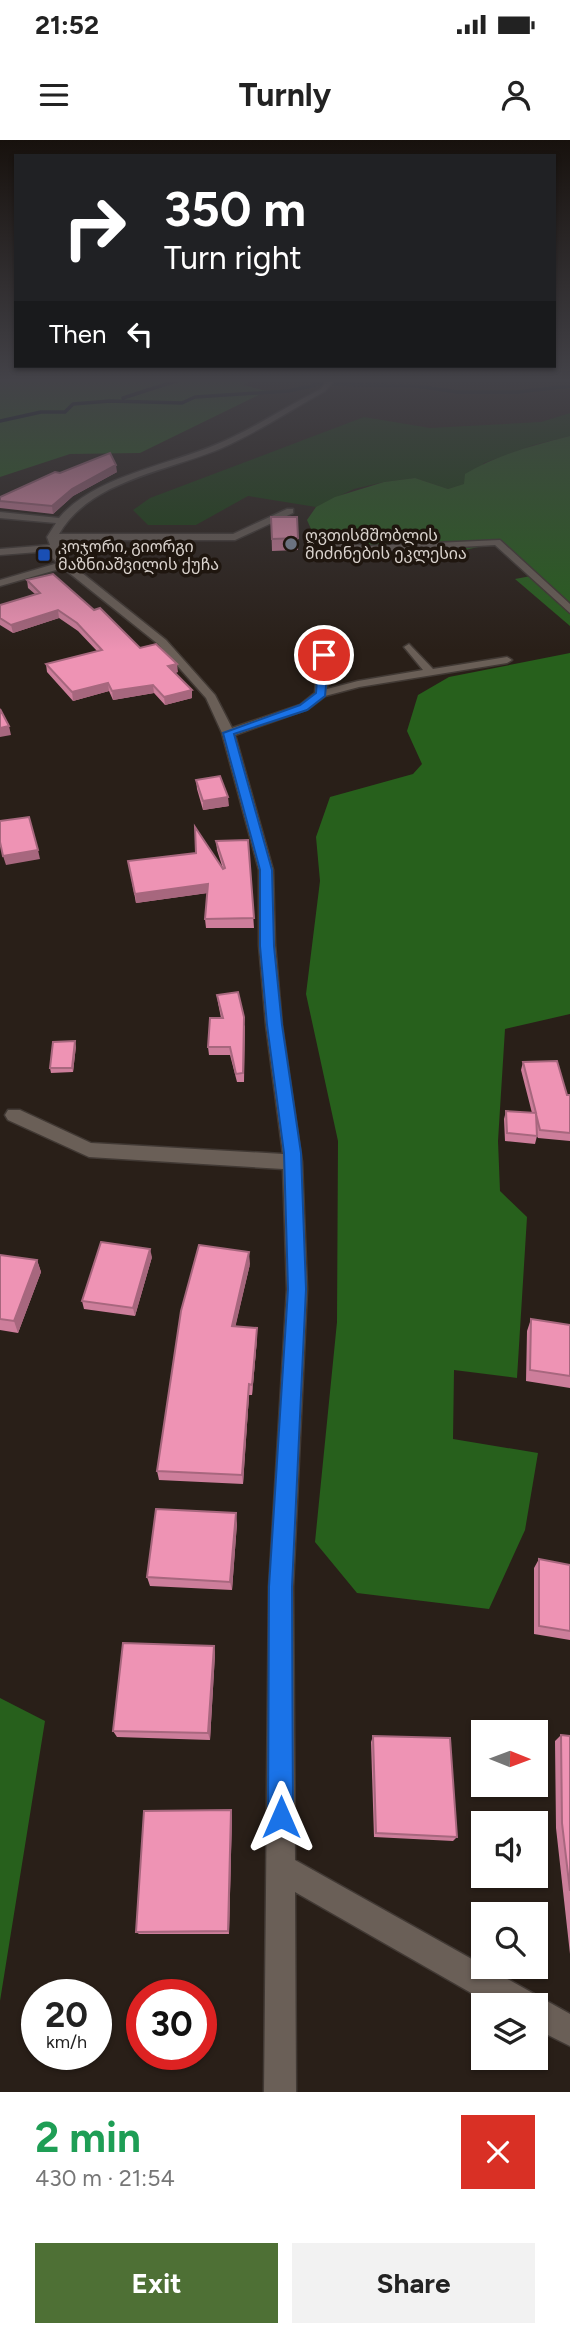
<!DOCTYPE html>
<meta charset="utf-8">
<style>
:root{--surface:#fff;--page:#f2f2f2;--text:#222;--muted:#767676;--accent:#4e7035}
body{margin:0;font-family:Figtree,"Noto Sans Georgian",sans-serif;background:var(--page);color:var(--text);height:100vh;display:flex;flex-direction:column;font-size:26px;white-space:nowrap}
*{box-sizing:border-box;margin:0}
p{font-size:23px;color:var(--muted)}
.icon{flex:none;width:38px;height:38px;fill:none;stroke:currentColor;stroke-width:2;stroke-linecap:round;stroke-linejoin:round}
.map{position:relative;height:1952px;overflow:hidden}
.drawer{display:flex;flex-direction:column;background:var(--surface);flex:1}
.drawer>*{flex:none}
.top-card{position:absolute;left:14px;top:14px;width:542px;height:214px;border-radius:0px;box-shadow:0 2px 5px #0004;background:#202124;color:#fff;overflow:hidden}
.needle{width:46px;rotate:91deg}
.fabs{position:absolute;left:471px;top:1580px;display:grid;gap:14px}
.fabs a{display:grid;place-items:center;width:77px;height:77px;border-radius:0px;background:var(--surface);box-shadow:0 2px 5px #0004;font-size:35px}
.speed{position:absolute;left:21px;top:1839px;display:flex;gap:14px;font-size:35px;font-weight:700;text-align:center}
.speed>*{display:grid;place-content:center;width:91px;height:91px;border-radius:50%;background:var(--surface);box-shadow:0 2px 5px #0004;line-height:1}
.speed small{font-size:18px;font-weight:400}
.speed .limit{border:10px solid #d22;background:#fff;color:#111}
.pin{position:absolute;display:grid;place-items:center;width:60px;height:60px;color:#fff;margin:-30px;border:4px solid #fff;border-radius:50%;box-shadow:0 2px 7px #0007}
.me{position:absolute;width:77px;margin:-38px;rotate:0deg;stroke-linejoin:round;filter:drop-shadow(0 0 5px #0008)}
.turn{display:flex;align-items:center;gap:24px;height:147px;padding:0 35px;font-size:32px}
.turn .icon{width:91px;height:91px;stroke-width:2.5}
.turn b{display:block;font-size:49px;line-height:60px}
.then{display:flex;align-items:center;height:66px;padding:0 35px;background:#0003;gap:14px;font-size:26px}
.round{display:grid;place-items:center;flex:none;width:74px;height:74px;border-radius:0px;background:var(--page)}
.summary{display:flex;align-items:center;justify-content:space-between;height:119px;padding:0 35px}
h1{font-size:42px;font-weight:700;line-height:52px;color:#1e9e55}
.cta{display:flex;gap:14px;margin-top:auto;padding:14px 35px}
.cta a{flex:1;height:80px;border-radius:0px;background:var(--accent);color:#fff;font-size:28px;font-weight:700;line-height:80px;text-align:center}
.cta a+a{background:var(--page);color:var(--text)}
.status{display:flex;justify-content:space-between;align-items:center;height:49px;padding:0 35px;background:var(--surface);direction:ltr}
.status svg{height:19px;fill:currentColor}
header{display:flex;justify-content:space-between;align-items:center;height:91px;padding:0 35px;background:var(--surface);font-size:32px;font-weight:700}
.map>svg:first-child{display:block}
.green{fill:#184110}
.forest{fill:#27601c}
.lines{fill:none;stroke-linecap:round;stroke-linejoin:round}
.stream{stroke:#000e1e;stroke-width:3.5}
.minor-casing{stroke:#413934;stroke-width:3}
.minor{fill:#6a5f57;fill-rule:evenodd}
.wall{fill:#cd7e9b}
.shaded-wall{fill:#a7677e}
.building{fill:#ee93b4;stroke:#a7677e;stroke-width:2}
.route{fill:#1a73e8;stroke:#114b97;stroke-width:2}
.worship-dot{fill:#6b7280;stroke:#1f160f;stroke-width:2.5}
.transit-dot{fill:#1a4fb4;stroke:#1f160f;stroke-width:2.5}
.labels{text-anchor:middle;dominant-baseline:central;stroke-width:7;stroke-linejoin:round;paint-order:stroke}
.far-poi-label{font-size:16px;fill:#dad3ce;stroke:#1f160f;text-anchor:start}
</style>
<div class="status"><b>21:52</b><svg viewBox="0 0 49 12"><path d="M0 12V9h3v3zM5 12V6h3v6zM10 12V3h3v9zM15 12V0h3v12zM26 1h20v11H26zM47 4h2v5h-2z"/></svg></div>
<header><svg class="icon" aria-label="menu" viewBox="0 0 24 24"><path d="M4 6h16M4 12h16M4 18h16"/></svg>Turnly<svg class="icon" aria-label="person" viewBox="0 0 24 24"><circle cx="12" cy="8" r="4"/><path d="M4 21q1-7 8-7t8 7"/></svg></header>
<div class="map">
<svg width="570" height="1952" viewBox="0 0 570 1952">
<rect width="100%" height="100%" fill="#291f18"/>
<path class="green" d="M570,273V296L534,305L484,323L465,344L448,349L415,338L384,342L354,349L316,367L248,356L196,385H148L133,370L150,358L364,277L430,288L541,282Z"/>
<path class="forest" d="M0,238H258L243,245L267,251L140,313L70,314L0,337Z
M570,296V486L515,439L536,435L496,403L403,424C368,402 352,393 311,389L307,380L316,367L335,357L384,342L415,338L448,349L464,344L465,334C497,315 534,305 570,296Z
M570,513V874L505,889L498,1001L500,1051L527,1077L517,1238L454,1230L453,1299L538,1313L525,1390L489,1469L357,1453L315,1402L337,1182L338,1001L306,854L320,741L316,697L330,657L413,634L422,624L407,591L418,555L449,537Z
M0,1558L45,1581L0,1861Z"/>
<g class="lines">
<path class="stream" d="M123,258L185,238
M0,281L41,272H65L73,264L110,261L182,263L195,257L289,251L319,244L417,246L457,252H518L570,246"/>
<defs>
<path id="minor" d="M325,238L334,241L325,251C291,270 258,292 222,308C169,331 90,340 59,394H233L287,369H293V373L235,400H59L62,417L166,500L215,555L232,588L300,565L315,553L320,495L325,492L330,495L327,549L358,541L423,530L404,507L409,504L433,529L507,517L512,520L507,523L359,547L325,556L308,569L235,595L273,730L275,805L282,885L302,1022L307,1149L293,1447L295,1720L570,1874V1906L536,1889V1866H494L295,1752L296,1952H264L269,1447L287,1149L283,1029L89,1017L8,980L5,975L8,970H20L91,1003L283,1014L266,885L259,805V730L222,593L206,558L158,504L63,428L0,446V440L58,423L52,418L51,411L0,415V409L50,405L47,397L56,383L0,378V372L59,378C93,337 168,325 215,305C252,290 285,267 321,249L327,241Z
M335,396L343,403L369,406L500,400L570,464V473L495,405L369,412L337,407L330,399Z"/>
</defs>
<use href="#minor" class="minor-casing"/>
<use href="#minor" class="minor"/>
</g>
<path class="wall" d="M465,238H567L566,239H465Z
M117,332L73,356L53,374L0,368V357L60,333Z
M271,378L298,398V410L272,411Z
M27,440L178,532L175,533L192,558L165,565L154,553L113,560L109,551L73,561L47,532L46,524L97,511L78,491L59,478L13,493L0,485V465L35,454L28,448Z
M196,640L229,666L203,670L197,649Z
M248,700L254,788H206L205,779L207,753L136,763L128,721L223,729L217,710L216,701Z
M217,855L245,886L244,942H237L230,915H209L208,907L221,878L218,863Z
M76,906L73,932L51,933L50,928Z
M523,922L567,955H570V1001L538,998L537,996L535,1004L505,1001L504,979L506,971L532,973L521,930Z
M0,1115L37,1120L41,1132L18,1193L0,1190Z
M152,1117L135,1176L84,1169L82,1161Z
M250,1124L235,1187L257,1199L252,1255H249L243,1344L159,1340L157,1331Z
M531,1179L570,1185V1248L526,1241L527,1191Z
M237,1383L232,1450L150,1446L147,1437Z
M539,1419L570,1425V1500L534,1494V1428Z
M214,1506L215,1514L210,1600L117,1597L113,1591Z
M561,1595L570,1596V1814L556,1688L555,1601Z
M373,1596L457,1697L453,1701L374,1697L371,1602Z
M232,1675L229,1794H139L136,1792Z"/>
<path class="shaded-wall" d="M116,325L117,332L73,356L53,374L52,366L72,349Z
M58,470L59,478L13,493L11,485Z
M177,524L178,532L169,534L168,526Z
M108,543L109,551L73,561L72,552Z
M153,545L154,553L113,560L112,551Z
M192,550V558L165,565L164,557Z
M9,586L11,595L0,597V588Z
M228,657L229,666L203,670V661Z
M38,710L40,719L6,725L3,716Z
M208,744V753L136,763L135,754Z
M75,901L76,906L73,932L72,928Z
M150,1109L152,1117L135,1176L133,1168Z
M249,1112L250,1124L233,1197L232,1186Z
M37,1120L41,1132L18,1193L14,1181Z
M257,1188V1199L252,1255V1245Z
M249,1244V1255L243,1344L242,1335Z
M236,1373L237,1383L232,1450L230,1442Z
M214,1506L215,1514L210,1600L208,1593Z
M231,1670L232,1675L229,1794L228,1791Z"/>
<path class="building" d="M110,313L116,325L72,349L52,366L0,361V357L55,332L60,333Z
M271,377H297L298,398L272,399Z
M53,434L94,470L100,468L140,508L156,504L177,524L168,526L192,550L164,557L153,545L112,551L108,543L72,552L46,524L102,510L77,483L58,470L11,485L0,478V465L40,453L27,440Z
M0,569L9,586L0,588Z
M220,636L228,657L203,661L196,640Z
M29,677L38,710L3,716L0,702V681Z
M195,687L223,729L225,728L216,701L248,700L254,778L205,779L208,744L135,754L128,721L196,713Z
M238,852L244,877L243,933L236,934L230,907H208L210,878H223L217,855Z
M75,901L72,928H50L53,902Z
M557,921L567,955H570V993L540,990L536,974L537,996L507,993L506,971L536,973L523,922Z
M101,1102L150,1109L133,1168L82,1161Z
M199,1105L249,1112L232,1186L257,1188L252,1245L249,1244L242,1335L157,1331L181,1171Z
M0,1115L37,1120L14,1181L0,1179Z
M531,1179L570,1185V1236L530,1230Z
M156,1369L236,1373L230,1442L147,1437Z
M539,1419L570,1425V1491L539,1486Z
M123,1503L214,1506L208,1593L113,1591Z
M561,1595L570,1596V1751L562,1683Z
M373,1596L450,1598L457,1697L376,1693Z
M231,1670L228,1791L136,1792L144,1671Z"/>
<linearGradient id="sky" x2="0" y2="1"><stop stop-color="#17110d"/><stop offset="0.47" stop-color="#434248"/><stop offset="1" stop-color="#434248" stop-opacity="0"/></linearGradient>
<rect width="570" height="511" fill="url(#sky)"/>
<path class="route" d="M324,512L329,515L325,556L307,570L234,594L272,730L274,806L282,885L301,1013L306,1149L292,1447L293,1677L289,1686L281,1690L272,1686L268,1677L269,1447L288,1149L284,1013L267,885L260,806V730L223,593L300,565L316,553L319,515Z"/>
<circle class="worship-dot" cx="291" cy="404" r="7"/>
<rect class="transit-dot" x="37" y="408" width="14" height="14" rx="3.5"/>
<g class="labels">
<g class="far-poi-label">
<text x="305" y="395">ღვთისმშობლის<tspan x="305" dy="18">მიძინების ეკლესია</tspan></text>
<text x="58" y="406">კოჯორი, გიორგი<tspan x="58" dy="18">მაზნიაშვილის ქუჩა</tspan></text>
</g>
</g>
</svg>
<div class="fabs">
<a><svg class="needle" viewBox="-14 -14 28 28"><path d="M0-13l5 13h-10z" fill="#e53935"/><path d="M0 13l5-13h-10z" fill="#767676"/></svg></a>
<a><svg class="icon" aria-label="sound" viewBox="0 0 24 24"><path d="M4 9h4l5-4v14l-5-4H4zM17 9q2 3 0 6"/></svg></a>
<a><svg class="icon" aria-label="search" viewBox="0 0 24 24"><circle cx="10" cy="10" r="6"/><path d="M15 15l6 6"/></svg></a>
<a><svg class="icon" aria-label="layers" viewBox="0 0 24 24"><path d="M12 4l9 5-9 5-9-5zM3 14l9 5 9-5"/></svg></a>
</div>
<div class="speed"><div>20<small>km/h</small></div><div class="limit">30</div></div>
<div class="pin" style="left:324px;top:515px;background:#d93025"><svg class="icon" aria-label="arrive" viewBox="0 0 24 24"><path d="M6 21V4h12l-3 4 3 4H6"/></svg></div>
<svg class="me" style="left:281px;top:1677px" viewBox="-20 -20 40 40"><path d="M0-17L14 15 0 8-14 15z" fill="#1a73e8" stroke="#fff" stroke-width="4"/></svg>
<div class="top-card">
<div class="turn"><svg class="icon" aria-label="right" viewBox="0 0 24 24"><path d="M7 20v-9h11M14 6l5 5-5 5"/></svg><div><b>350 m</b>Turn right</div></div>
<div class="then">Then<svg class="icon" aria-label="left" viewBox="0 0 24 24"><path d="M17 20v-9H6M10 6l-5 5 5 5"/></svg></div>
</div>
</div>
<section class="drawer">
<div class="summary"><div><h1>2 min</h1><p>430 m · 21:54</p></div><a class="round" style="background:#d93025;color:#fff"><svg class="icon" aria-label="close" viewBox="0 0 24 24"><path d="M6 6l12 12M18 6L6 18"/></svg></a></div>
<div class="cta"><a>Exit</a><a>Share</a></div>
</section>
